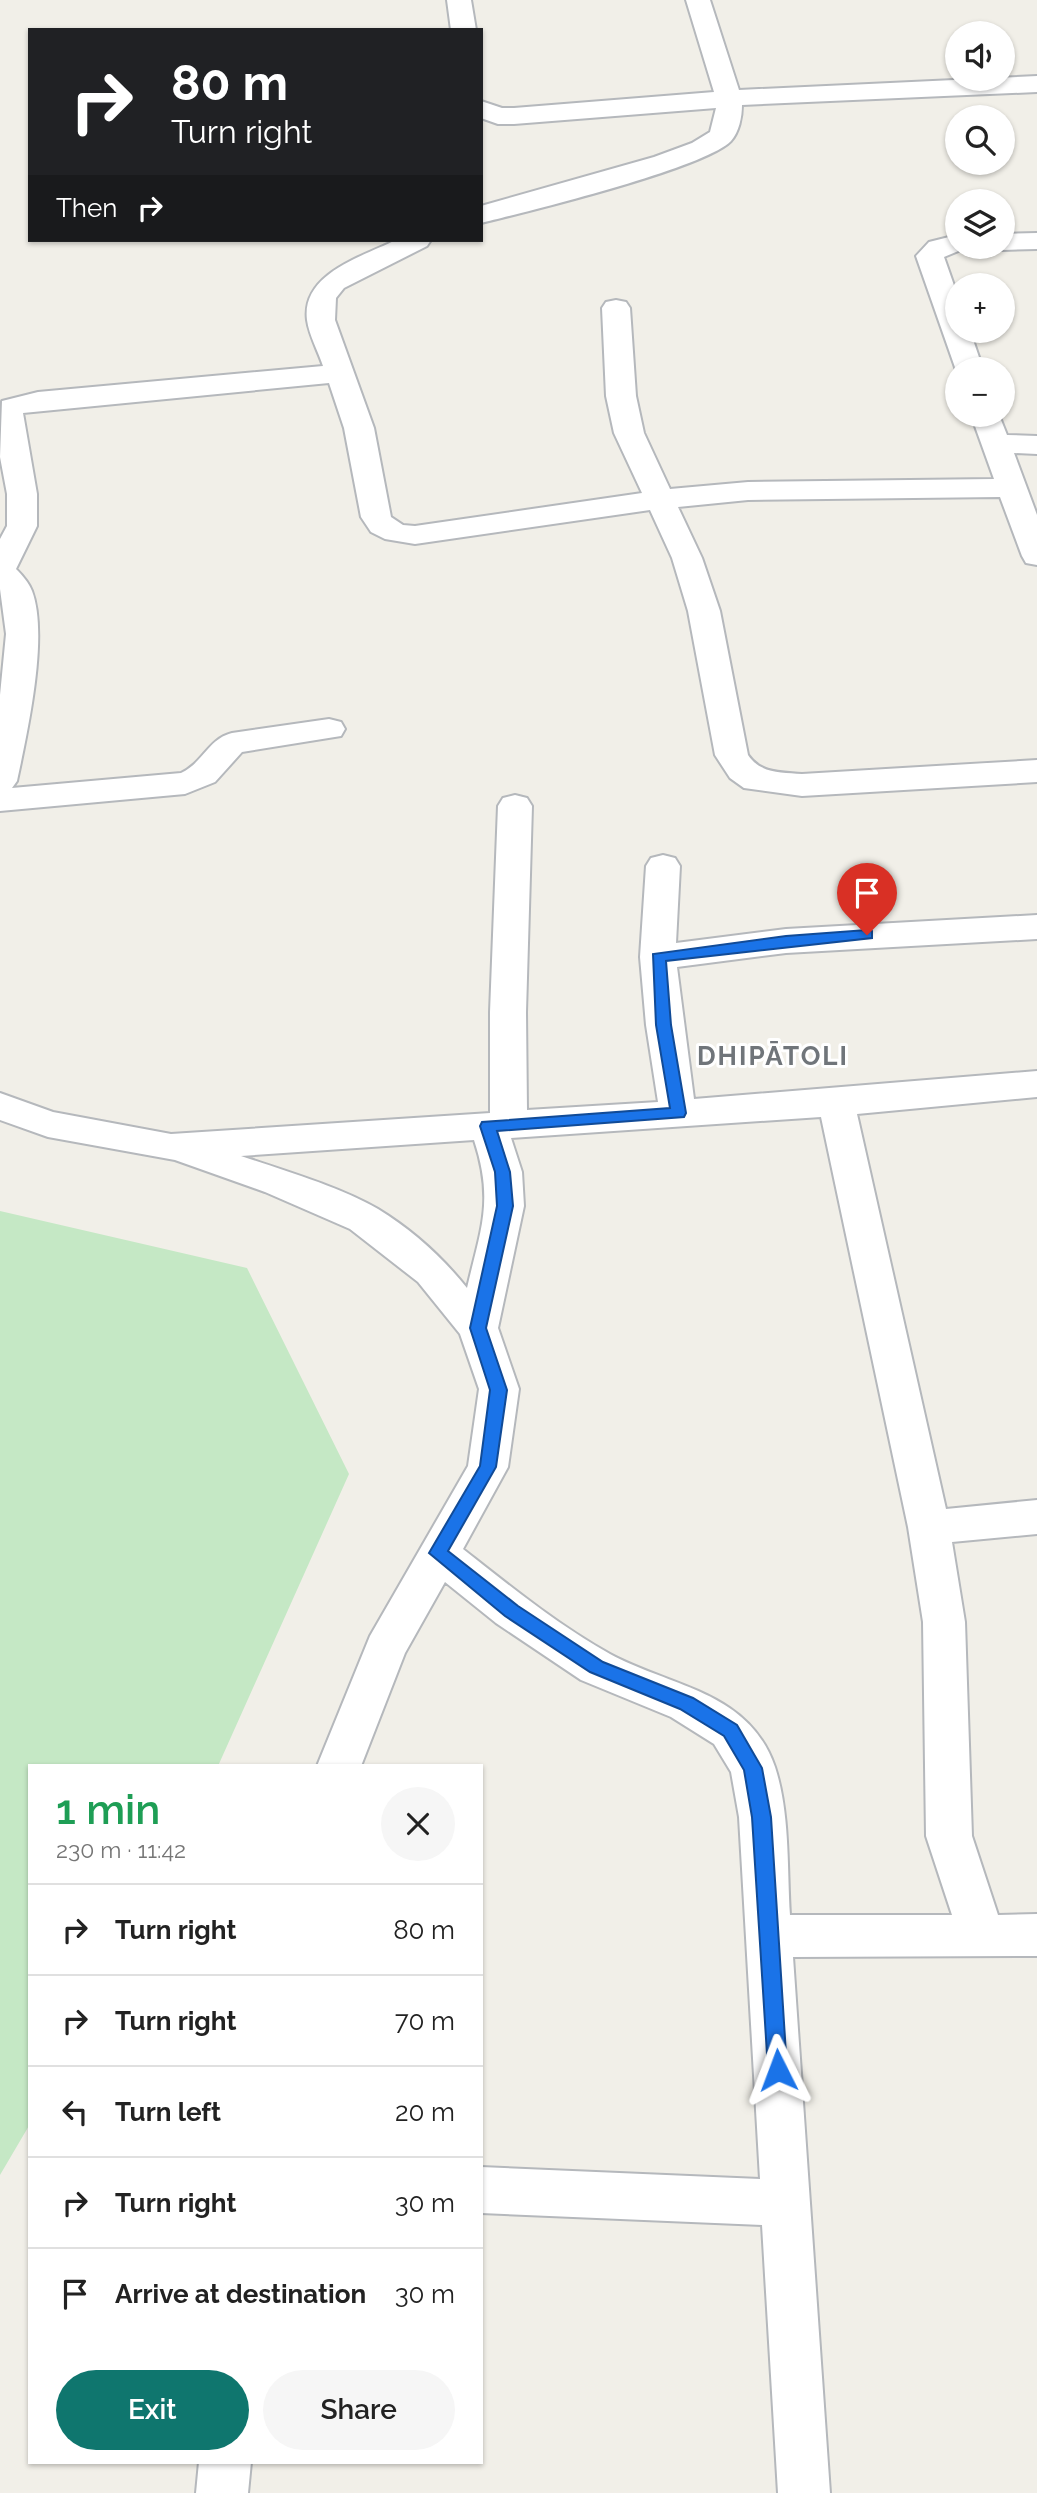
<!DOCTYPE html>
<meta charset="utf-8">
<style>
:root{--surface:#fff;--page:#f6f6f6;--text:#222;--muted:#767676;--line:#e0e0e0;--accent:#0f766e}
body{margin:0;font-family:Raleway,sans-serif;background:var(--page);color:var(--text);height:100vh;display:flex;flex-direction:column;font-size:26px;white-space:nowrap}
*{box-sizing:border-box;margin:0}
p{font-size:23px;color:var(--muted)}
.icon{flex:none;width:38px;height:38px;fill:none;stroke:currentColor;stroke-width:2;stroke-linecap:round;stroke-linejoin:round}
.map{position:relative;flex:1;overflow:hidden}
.details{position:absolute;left:28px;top:1764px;width:455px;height:700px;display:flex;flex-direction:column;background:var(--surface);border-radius:0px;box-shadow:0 2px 5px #0004}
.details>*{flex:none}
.guide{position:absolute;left:28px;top:28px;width:455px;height:214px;border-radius:0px;box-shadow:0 2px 5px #0004;background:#202124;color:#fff;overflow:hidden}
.tools{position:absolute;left:945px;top:21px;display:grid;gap:14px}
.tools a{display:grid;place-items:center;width:70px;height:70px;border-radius:50%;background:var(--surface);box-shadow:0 2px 5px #0004;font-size:35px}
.pin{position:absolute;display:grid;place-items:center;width:60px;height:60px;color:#fff;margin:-72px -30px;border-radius:50% 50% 50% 0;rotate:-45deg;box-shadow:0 0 7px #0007}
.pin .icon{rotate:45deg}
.me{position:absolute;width:77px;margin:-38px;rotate:357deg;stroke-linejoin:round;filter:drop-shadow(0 0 5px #0008)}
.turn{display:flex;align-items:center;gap:24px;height:147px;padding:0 28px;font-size:32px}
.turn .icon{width:91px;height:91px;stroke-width:2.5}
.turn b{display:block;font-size:49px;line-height:60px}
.then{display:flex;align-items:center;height:66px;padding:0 28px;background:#0003;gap:14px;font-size:26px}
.round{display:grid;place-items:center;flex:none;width:74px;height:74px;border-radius:37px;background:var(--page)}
.overview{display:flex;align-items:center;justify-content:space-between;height:119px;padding:0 28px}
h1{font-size:42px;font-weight:600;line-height:52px;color:#1e9e55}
.primary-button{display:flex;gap:14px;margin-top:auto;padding:14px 28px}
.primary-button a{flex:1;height:80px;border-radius:42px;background:var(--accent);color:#fff;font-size:28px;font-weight:600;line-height:80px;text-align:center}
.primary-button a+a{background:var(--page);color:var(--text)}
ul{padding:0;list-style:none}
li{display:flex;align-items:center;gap:21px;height:91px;padding:0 28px;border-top:2px solid var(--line)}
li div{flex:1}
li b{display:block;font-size:26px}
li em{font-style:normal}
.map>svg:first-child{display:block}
.green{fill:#c5e8c5}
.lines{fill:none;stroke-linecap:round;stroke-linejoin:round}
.minor-casing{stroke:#b5b8bc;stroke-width:4}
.minor{fill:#fff;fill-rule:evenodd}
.route{fill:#1a73e8;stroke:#114b97;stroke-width:2}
.labels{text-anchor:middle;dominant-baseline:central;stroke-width:6;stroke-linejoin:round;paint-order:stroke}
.district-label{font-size:26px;font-weight:bold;letter-spacing:2px;fill:#70757a;stroke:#fff}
</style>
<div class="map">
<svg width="1037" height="2493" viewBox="0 0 1037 2493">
<rect width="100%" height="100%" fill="#f1efe8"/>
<path class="green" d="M0,1211L247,1268L349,1474L218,1766H30V2124L0,2175Z"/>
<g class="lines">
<defs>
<path id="minor" d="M447,0H471L476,30H451Z
M686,0H710L739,90L1037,76V92L742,105C742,117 739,132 731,141C705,168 526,212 481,223V206L654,157L692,143L710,132L716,108L514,124H498L481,118V101L502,108H514L714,92Z
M1037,233V249L1003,250L993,247H1003V234Z
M957,235V247H968L944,257L957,294V331H970L983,369H957V373L916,256L929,242Z
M396,240H431L427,246L344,288L336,298L335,320L374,428L391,517L403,525L415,526L642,493L614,433L606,396L602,308L606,302L616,300L626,302L630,308L636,396L644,433L670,489L748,482L994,479L971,415H999L1007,435L1037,436V454L1014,453L1037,515V565L1026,563L1022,556L1000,497L748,500L678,507L702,558L720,611L748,755C761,774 781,772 802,774L1037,760V782L802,796L744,788L730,778L715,755L688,611L672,558L650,510L415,544L385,539L371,532L361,517L344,428L329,383L23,413L37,494V526L16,569C22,575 29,583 32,591C49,636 27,734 17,781L12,788L181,773C203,763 208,739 232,733L329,719L341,722L345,729L341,736L242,752L215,782L185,794L0,811V695L6,634L0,589V539L7,526V494L0,457L2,401L38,392L323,366C318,351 309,335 307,320C301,273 364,256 396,240Z
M515,795L527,798L532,806L526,1012L527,1110L658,1102L646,1025L640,957L646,866L651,858L663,855L675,858L680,866L676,943L786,929L1037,915V939L786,953L677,967L694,1099L1037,1071V1097L857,1114L946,1509L1037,1500V1534L952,1542L965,1622L972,1836L998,1915L1037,1914V1956L793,1957L830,2493H778L762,2225L481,2213V2167L760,2179L739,1817L731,1772L714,1744L671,1717L581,1680L496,1623L445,1582L405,1653L361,1766H317L370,1636L468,1466L479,1389L460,1334L418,1282L350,1229L265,1192L175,1160L48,1137L0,1120V1093L53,1112L171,1134L490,1113V1012L498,806L503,798ZM821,1117L908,1527L923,1622L926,1836L952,1915H790C787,1868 790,1813 775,1767C749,1691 671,1687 610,1654C558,1625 510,1586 463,1549L508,1467L519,1389L498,1328L524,1206L522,1172L511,1138ZM474,1140C494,1201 481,1228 467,1288C443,1258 411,1229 378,1209C340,1187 283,1170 241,1156Z
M199,2462H251L248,2493H196Z"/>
</defs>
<use href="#minor" class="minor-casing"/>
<use href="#minor" class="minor"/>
</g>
<path class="route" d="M867,930L872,931V938L666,961L671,1025L686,1113L684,1117L497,1131L510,1172L513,1206L486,1328L507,1390L496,1467L448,1551L518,1606L603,1662L693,1698L737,1725L762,1768L771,1817L787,2070L784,2076L778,2079L771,2076L768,2070L752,1817L744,1770L724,1736L680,1709L590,1672L505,1616L429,1553L480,1466L490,1390L470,1328L497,1206L495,1172L480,1126L482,1122L670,1108L656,1025L653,954L786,936Z"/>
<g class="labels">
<g class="district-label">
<text x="773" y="1056">DHIPĀTOLI</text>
</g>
</g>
</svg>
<div class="tools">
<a><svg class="icon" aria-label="sound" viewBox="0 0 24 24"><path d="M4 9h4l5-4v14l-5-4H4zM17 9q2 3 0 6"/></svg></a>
<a><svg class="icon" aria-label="search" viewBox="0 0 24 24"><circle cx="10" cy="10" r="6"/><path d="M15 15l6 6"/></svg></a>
<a><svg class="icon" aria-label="layers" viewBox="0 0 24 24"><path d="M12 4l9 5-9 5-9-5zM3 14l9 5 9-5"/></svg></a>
<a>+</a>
<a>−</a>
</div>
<div class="pin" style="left:867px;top:935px;background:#d93025"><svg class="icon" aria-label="arrive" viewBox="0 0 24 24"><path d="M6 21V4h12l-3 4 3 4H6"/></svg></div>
<svg class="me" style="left:778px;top:2070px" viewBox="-20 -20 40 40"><path d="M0-17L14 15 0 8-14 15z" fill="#1a73e8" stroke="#fff" stroke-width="4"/></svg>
<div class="guide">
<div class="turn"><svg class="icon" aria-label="right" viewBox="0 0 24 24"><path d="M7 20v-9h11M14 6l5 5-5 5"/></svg><div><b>80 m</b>Turn right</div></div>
<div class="then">Then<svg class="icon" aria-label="right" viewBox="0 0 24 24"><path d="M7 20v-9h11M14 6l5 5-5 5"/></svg></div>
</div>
<section class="details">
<div class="overview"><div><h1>1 min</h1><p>230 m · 11:42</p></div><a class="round"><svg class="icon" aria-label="close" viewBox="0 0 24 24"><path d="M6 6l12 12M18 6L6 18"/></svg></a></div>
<ul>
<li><svg class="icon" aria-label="right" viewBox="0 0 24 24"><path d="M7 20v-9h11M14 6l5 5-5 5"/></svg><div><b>Turn right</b></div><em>80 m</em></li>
<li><svg class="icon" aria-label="right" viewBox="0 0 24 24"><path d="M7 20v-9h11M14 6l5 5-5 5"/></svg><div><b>Turn right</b></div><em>70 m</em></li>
<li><svg class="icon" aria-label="left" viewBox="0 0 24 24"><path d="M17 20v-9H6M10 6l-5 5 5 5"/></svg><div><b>Turn left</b></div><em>20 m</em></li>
<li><svg class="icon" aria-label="right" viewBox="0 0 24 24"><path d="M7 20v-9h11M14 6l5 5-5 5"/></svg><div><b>Turn right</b></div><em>30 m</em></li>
<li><svg class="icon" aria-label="arrive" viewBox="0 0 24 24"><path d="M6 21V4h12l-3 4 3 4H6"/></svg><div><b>Arrive at destination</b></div><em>30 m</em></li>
</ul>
<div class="primary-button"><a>Exit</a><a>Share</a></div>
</section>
</div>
